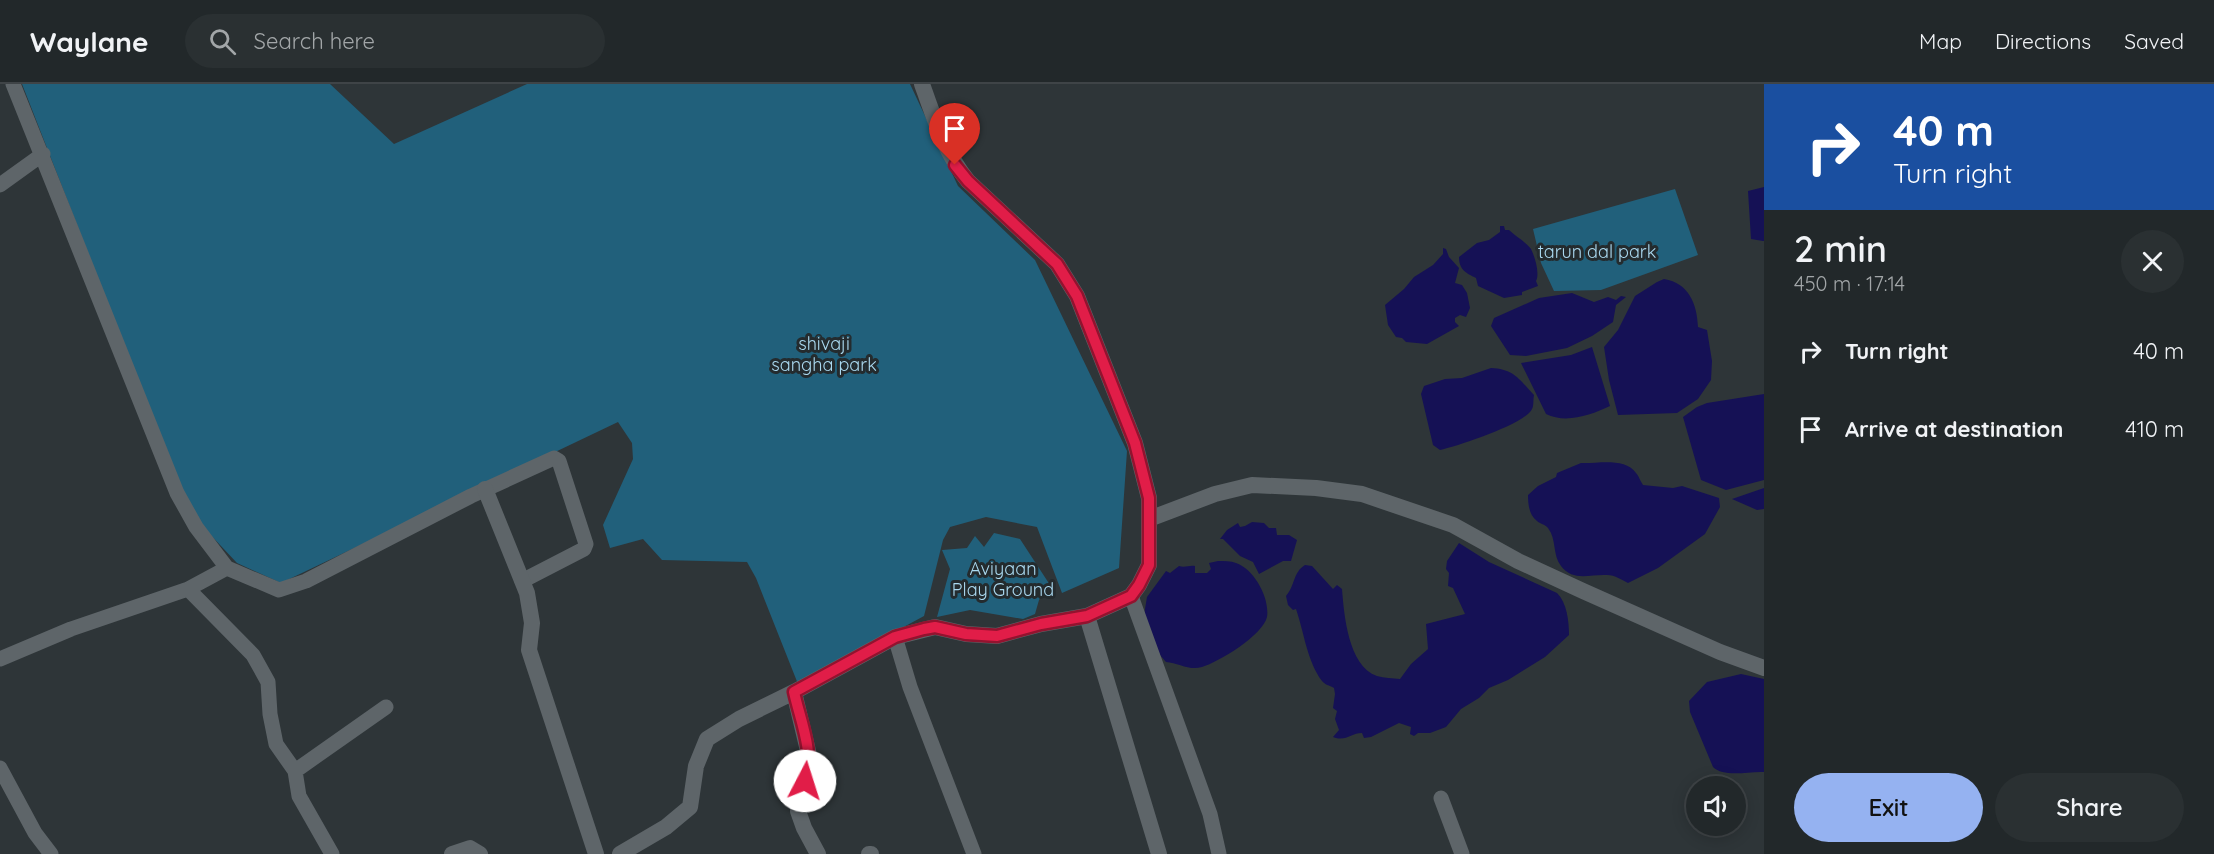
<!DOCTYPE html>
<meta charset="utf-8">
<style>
:root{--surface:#22282a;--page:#2a3032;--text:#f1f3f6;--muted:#a2a6a8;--line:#3f4447;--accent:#95b2f1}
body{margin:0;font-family:Quicksand,sans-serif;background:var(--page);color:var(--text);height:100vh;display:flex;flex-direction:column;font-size:22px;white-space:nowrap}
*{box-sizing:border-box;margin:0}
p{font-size:20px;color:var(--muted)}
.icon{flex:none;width:33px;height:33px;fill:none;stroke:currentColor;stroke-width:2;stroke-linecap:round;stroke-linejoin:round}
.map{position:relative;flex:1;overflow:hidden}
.drawer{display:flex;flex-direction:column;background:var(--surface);width:450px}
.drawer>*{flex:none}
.banner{background:#1a4fa0;color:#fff;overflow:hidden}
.controls{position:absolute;left:1686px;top:692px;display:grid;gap:12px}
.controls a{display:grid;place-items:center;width:60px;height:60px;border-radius:50%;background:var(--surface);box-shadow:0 3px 15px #0003,0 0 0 2px var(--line);font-size:30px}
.pin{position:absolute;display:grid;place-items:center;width:51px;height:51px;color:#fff;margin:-62px -26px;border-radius:50% 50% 50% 0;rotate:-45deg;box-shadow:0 0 6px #0007}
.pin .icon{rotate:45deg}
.me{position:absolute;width:66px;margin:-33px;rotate:5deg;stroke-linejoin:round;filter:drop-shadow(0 0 4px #0008)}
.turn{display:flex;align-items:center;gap:21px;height:126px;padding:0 30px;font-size:27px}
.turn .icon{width:78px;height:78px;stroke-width:2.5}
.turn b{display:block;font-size:42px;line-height:51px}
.round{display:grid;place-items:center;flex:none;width:63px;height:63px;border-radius:32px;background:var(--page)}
.head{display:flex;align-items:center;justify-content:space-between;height:102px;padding:0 30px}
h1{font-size:36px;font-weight:600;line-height:45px}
.primary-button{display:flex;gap:12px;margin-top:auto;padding:12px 30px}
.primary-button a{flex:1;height:69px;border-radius:36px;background:var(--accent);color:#111;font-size:24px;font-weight:600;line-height:69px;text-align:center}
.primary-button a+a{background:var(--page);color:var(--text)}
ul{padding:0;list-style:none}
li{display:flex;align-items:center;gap:18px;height:78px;padding:0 30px}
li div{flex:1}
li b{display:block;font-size:22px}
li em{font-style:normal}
header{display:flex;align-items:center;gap:36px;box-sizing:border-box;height:84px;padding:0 30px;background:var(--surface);border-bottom:2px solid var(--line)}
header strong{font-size:28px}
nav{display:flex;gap:33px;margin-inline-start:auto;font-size:21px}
.search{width:420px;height:54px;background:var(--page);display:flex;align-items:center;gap:15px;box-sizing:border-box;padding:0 21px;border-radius:33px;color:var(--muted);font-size:22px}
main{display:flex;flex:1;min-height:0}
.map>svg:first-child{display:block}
.green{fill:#21607b}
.water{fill:#151155}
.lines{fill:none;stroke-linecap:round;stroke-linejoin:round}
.minor{stroke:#5e6569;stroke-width:15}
.tertiary{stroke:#5e6569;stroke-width:16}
.route-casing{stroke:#92132f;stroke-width:15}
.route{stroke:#e11d48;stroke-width:10}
.labels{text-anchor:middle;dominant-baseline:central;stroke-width:6;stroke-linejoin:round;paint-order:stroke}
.park-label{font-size:18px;fill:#aad9f0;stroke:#242b2e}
</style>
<header>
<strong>Waylane</strong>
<div class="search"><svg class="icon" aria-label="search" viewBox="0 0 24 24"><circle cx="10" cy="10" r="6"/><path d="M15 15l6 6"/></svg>Search here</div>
<nav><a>Map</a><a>Directions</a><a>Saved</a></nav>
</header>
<main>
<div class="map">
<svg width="1764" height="770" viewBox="0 0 1764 770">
<rect width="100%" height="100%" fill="#2e3538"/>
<path class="green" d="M22,0H330L394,60L527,0H910L958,102L1035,176L1127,367L1119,484L1062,509L1037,443L986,433L950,443L943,456L924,532L798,600L756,494L747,478L662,476L643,455L610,464L603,441L633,375L632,359L618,338L281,499L237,479L189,428Z
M1675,105L1698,171L1601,206L1554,207L1541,179L1533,145Z
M994,449L1020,455L1050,501L1039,516L1035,530L1023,535L970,526L937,533L950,485L942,466L967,464L975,452L984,463Z"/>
<path class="water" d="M1764,103V157H1763L1751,155L1748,107Z
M1500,142H1504L1505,146H1509C1515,152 1526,158 1531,165C1535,173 1540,190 1536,197L1538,202L1522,208V211L1504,214L1478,202L1476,194C1466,189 1459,186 1459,173L1477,159L1489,156L1500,148Z
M1443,164L1446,165L1449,173L1459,184L1455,199L1462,201L1467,209L1470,224L1466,233L1460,231L1455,234V238L1459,242L1427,260L1406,258L1402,254L1396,253L1388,241L1385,221L1404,205L1414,193L1433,181L1443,170Z
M1664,195C1689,199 1697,220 1698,243L1707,246L1712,277L1711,296L1698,315L1677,329L1618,331L1609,296L1604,263L1618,246L1635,212L1657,198Z
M1572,209L1594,218L1608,213L1616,216L1621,212L1626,213L1616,221L1613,238L1592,252L1567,264L1526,272L1510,271L1491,242L1494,234L1539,214Z
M1592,263L1610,322C1591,331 1566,340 1546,330L1521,279L1571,271Z
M1491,284C1514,285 1519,295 1534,311C1533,315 1534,322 1532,325C1525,340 1458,362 1440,366L1433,361L1421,310L1424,302L1445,295L1462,294Z
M1764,310V396L1726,406L1701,396L1683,333L1697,323L1707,319Z
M1581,379C1597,380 1625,373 1636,389C1639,392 1640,397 1643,401L1673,404L1682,402L1719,414L1720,423L1705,450L1658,484L1628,499C1622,496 1615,491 1607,491C1590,490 1573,498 1561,482C1552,470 1557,456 1548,444C1545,440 1540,440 1537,437C1529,431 1528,420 1528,411L1538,402L1556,393L1557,389Z
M1764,404V425L1757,426L1732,415Z
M1252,438L1264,439L1269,444H1276L1277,451H1289L1297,456L1291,477H1283L1259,490L1253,478L1240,472L1223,455H1220L1227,446L1238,439L1240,443L1245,442Z
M1459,459L1489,478L1557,509C1567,519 1569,537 1569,551L1545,573L1508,596L1489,604L1479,614L1461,625L1446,643L1430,649H1418L1414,652L1410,650L1411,643L1399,639L1371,653L1364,654L1362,649C1351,649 1346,658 1333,653L1339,646L1335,635L1337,627L1333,624L1335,610L1334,604C1329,601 1325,601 1322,597C1307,577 1304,548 1296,525L1293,526L1288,521L1286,512C1295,502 1293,488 1305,481L1312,482L1333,505L1337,501L1342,505C1344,530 1348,582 1377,592C1384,594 1393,594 1400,595L1411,580L1428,565L1426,540L1465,530L1453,504L1448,502L1449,489L1446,485L1447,477Z
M1218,477C1224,477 1231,477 1236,479C1254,485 1270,514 1267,533C1263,551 1219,578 1202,583C1190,587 1178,579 1166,578L1160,571L1144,531L1147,513L1166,487L1170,489L1179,482C1185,484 1189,481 1195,482V489H1207L1211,485L1209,479Z
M1741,590L1764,595V688C1749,687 1724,694 1713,683L1690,628L1689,617L1707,598Z"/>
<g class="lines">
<path class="minor" d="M13,0L177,409L196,443L227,484L279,506L306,497L471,412L554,374L559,377L586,460L584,465L522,497
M0,101L43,70
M188,505L253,571L268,598L270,630L276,660L295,687L299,712L332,770
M1131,512L1210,730L1219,770
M895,553L910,603L974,770
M0,575L71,545L188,505L227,484
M0,684L35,749L51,770
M295,687L386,623
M1441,714L1462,770"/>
<path class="tertiary" d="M922,0C934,34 945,69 968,97L1057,180L1077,212L1135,359L1149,414V481L1139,501L1131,512L1087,532L1159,770
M485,405L527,509L532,539L529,566L596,770
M1149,435L1215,410L1252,401L1316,404L1362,410L1453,441L1518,477L1583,507L1720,568L1764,584
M794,608L809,671V684L798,727L804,744L818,770
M452,770L470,764L480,770
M620,770L666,743L690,723L696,682L707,655L739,635L794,608L895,553L935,543L966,550L997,552L1041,540L1087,532
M869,770H871"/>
</g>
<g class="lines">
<defs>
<path id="route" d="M805,697C815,669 800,636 794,608L895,553L924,545L935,543L966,550L997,552L1041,540L1087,532L1131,512L1139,501L1149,481V414L1135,359L1077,212L1057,180L968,97L955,81"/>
</defs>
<use href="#route" class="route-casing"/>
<use href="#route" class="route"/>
</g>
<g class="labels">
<g class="park-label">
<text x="1597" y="167">tarun dal park</text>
<text x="824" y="259">shivaji<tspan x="824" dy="21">sangha park</tspan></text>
<text x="1003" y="484">Aviyaan<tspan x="1003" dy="21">Play Ground</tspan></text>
</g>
</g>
</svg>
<div class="controls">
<a><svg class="icon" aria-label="sound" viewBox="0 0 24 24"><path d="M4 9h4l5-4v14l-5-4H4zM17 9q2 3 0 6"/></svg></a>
</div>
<div class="pin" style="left:955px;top:81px;background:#d93025"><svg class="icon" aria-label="arrive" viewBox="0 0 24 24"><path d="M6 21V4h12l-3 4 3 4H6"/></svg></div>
<svg class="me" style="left:805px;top:697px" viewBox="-20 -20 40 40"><circle r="19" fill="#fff"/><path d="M0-13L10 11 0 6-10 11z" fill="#e11d48"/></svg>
</div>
<section class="drawer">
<div class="banner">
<div class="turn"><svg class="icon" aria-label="right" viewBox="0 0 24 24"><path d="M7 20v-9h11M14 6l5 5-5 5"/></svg><div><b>40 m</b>Turn right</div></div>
</div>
<div class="head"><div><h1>2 min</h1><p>450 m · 17:14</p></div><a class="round"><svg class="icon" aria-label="close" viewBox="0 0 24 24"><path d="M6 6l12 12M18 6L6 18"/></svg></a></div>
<ul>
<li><svg class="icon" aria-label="right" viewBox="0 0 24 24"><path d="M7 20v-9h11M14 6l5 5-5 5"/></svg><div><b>Turn right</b></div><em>40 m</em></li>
<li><svg class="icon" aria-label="arrive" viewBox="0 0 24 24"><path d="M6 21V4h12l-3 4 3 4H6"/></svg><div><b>Arrive at destination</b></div><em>410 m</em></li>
</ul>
<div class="primary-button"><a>Exit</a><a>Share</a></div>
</section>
</main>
